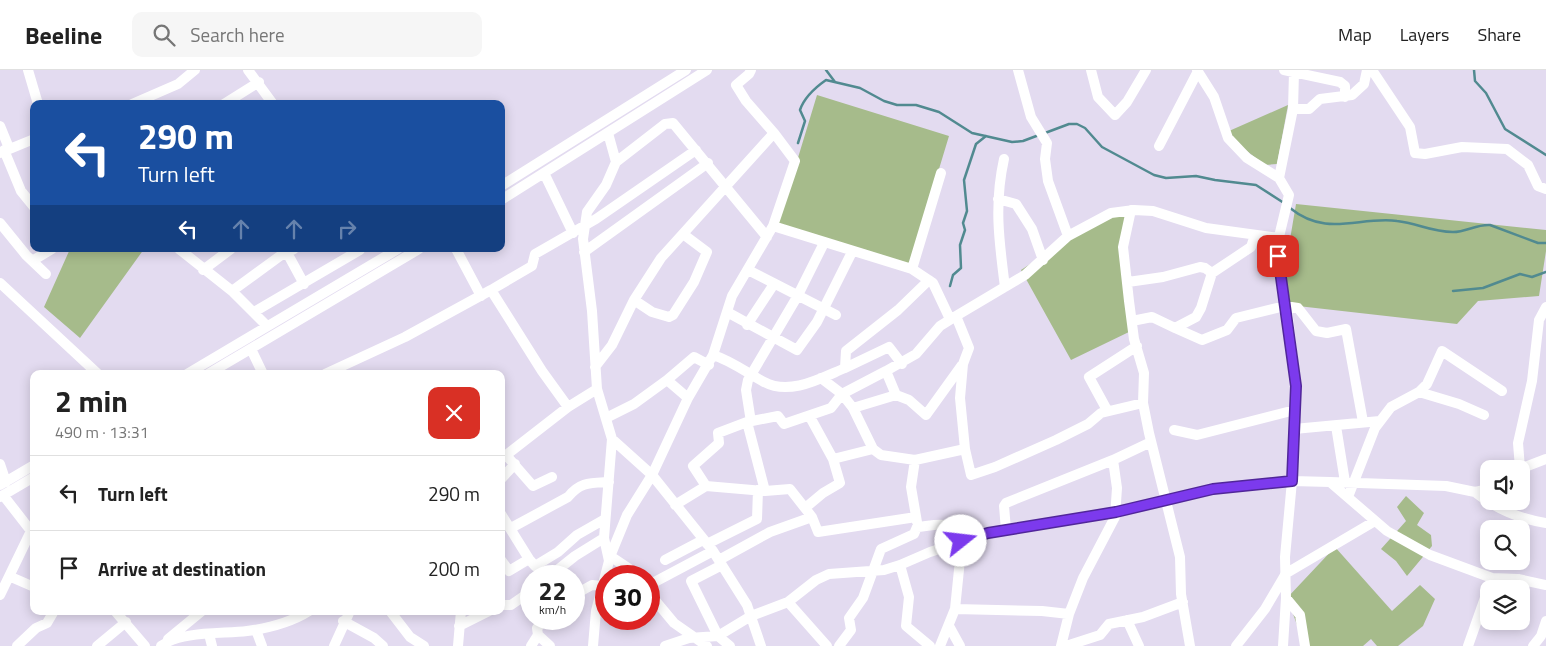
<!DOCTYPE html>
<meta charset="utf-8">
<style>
:root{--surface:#fff;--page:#f6f6f6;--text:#222;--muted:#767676;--line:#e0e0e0}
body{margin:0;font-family:"Titillium Web",sans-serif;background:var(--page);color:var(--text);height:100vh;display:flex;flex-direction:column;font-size:19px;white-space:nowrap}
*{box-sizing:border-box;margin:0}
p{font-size:16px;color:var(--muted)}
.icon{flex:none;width:28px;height:28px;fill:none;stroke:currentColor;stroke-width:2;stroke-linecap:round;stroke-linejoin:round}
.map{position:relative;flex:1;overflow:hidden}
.panel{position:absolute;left:30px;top:300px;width:475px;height:245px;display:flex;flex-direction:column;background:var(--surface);border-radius:10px;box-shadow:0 2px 12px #0003}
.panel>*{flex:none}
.guide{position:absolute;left:30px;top:30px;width:475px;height:152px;border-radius:10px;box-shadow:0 2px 12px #0003;background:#1a4fa0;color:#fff;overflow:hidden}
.controls{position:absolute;left:1480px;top:390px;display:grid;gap:10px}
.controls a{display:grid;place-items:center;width:50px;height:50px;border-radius:10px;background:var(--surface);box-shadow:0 2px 12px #0003;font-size:25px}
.speed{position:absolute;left:520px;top:495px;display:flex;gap:10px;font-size:25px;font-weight:700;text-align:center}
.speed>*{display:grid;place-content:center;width:65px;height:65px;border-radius:50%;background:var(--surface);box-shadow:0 2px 12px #0003;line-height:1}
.speed small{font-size:12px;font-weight:400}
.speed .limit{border:8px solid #d22;background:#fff;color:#111}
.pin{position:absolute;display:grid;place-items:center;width:42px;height:42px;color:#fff;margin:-21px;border-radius:10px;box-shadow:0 2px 8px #0006}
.me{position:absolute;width:55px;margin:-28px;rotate:74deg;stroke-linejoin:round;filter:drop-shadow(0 0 4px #0008)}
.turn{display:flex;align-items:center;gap:18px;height:105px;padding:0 25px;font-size:22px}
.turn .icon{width:65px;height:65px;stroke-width:2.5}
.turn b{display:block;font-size:35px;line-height:42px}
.lanes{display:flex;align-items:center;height:48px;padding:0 25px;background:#0003;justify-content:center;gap:25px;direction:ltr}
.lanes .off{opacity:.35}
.round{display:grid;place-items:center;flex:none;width:52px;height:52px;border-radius:10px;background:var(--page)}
.headline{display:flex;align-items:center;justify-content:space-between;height:85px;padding:0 25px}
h1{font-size:30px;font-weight:700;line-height:38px}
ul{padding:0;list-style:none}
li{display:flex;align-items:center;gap:15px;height:75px;padding:0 25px;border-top:1px solid var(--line)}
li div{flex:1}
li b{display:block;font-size:19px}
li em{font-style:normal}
header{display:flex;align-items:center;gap:30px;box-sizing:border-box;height:70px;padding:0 25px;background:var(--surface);border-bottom:1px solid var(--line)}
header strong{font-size:24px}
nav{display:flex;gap:28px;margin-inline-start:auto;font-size:18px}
.search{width:350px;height:45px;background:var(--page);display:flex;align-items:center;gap:12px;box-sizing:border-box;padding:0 18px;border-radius:10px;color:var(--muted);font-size:19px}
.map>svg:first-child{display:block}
.green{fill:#a6bb8b}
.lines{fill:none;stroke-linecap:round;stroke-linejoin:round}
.stream{stroke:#518a90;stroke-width:2.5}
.minor{stroke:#fff;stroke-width:10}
.route-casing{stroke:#51269a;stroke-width:12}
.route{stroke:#7c3aed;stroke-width:9}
</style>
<header>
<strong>Beeline</strong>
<div class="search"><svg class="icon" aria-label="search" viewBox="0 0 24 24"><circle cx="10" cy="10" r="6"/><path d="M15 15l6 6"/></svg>Search here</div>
<nav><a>Map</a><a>Layers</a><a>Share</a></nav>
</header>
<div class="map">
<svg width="1546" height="576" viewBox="0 0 1546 576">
<rect width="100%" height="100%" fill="#e3dbf0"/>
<path class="green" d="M817,25L949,66L909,198L777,157Z
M1288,35L1277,94L1265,95L1239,75L1229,61Z
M1296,134L1546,160V181L1539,226L1478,231L1457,254L1289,235L1284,205Z
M1129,142L1120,180L1131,261L1071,290L1021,200L1096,151Z
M70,179H144L80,268L44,237Z
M1406,426L1424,443L1417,455L1431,465L1432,476L1407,506L1396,491L1381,479L1406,451L1397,437Z
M1335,477L1392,541L1420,515L1435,529L1423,556L1398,576H1377L1371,569L1363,576H1305L1287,528Z"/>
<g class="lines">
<path class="stream" d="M826,0L835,12
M1474,0L1475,11L1486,23L1505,59L1546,85
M1045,63L1069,54H1077L1085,58L1102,77L1154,105L1166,108L1196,106L1215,110L1256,115L1284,133
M798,73L805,51L800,40C804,28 816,17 826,10L860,18L884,31L897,35H916L939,42L972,63L1012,72L1023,71L1039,65
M1290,138C1327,168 1359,146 1397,151C1417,153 1431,162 1453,162C1466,162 1477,154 1490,155L1538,173H1546
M950,216L953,205L961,198L960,175L965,160L963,153L967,141L964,110L976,74L986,66
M1453,221L1483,218L1520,204L1532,207L1546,202"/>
<path class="minor" d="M28,0L38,34
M248,0L273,34
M1018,0L1031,47L1047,73L1045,89L1048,111L1068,166
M1091,0L1098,27L1115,45L1127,32L1146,0
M1197,0L1214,27L1228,68L1247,88L1279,108L1289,125L1277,175L1278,197L1288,247L1296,316L1292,411L1285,487L1286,528L1283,576
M1284,0L1340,12L1345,16V27
M1372,0L1410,57L1415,83L1425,84L1462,77L1507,79L1528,95L1538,116L1546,119
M132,34L178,14L195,0
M224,34L259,12
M1293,39H1309L1320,29L1352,25L1364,14L1367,0
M0,56L9,78
M1159,76L1198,1
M4,80L21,121L34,137
M0,83L34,69
M1004,89C994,134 999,171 1005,217
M616,92L665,54L673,53L767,167
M544,103L573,163
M1279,108L1293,39L1294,2
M501,116L686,0
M998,129L1016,134L1032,159L1043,190
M501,130L707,0
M1131,140L1123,177L1129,231L1134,269L1144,303L1143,333L1149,363L1180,487L1181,524L1190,576
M0,153L26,185L46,204
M773,156L912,199L933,213L950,249
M179,179L232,221L267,256
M285,179L304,214
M456,179L481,226
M584,182L708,93
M32,191L52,179
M912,199L941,103
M203,200L231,179
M748,200L836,245
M1128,212L1163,207L1200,197L1205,198L1212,203
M0,213L98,304
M491,220L532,196L535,184L596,149L696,80
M232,221L280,186L294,179
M634,230L652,242L669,247L673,245L694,212L707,182L683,164
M254,242L360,180
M727,242L797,280L817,252L852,182
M956,246L940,256L916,284L886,301L896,325L909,330L926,345L962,295
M1132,251L1152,247L1175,258L1196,247L1201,238L1212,203L1251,177L1255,165
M747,255L774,214
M1175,258L1202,270L1227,260L1236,248L1285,236L1298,238L1316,261L1327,263L1346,259L1363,352
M251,279L263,304
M713,285C732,291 747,303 764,312C790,326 821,308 845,298L846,281L898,240L929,210
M595,297L612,275L634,230L661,188L774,63L746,31L736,15L749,4L751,0
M845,298L889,277L902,294
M187,304L398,179
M208,304L419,179
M325,304L405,267L491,220L542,301L568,337L597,319
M821,308L842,324L853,338L896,325
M667,310L694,287L709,295
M1419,322L1459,334L1484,345
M1143,333L1101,343L1088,354L1056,370L995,397L971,405L965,379L960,328L963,294L969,278L956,246L1025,205L1068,166L1111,143L1134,140L1153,141L1206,158L1279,168
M853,338L873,379
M1107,340L1089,307L1137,276
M810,347L833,389L873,379L881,385L915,390
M606,348L634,334L667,310L688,328
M747,352L765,421
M751,352L746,320L748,310L797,227L824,173
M1336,356L1345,412
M1294,359L1380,351
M1174,360L1197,365L1295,340
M612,369L652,405L713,481L747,535L761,576
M506,385L533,416L552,407
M501,389L568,337
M0,394L6,412
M1520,398L1518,373L1532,311L1539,250L1546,237
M1520,399L1546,389
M501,409L515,394
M1330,412L1446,416L1475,422L1489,419
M0,415L34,395
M706,416L765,421L790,419L812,447L818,462L916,447
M1475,422C1496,439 1520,449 1546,453
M0,427L34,407
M1348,427L1375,358L1391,337L1419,322L1427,314L1442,281L1502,321
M675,435L706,416L693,396L719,373L718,363L747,352L778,346L784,354L831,338L842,324L886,301
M805,438L823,423L840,413L833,389
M501,444L529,489L535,496L558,482L577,465L605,449
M917,452L911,417L915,390L965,379
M511,458L568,427C580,412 590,413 609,412
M1006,460L1004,436L1006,433L1113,390L1151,372
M707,474L757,449L758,420
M610,486L628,498L632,506
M609,489L627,445L652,405L688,328L713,285L732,226L773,156L795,91L774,63
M501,490L509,501L529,489
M665,490L703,470
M719,490L770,462L812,447
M722,495L691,511L718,566L730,576
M900,495L909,527L906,556L930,576
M1285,504L1375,451
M550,506L575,486L604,468
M11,507L34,517
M649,515L713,481
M0,525L31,461L3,425
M574,525L592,515L602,516
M1286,528L1300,545L1305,576
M649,530L654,529L674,553L707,576
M788,532L827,576
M501,535H511L531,521
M955,539L1042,541L1069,544
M115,541L145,576
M390,541L410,567L424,576
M1127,550L1139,576
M343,551L374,568L383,576
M459,556L489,541
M949,556L960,576
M256,560L262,576
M209,564L212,576
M538,565L550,576
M168,569L202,541
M17,576L36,558L47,553L54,541
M97,576L126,552
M161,576C180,561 223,564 247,561C269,558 290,553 309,541
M334,576L350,541
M458,576L461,541
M531,576L538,565L537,558L546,549
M593,576L596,541L609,491L604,468L612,369L597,319L592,241L583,169L587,142L606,115L616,92L608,63
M665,576L689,568L718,566L751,546L788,532L816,510L829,504L884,500L900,495L930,482L988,463L1116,442L1213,419L1292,411L1330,412L1387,461L1430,485L1492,508L1518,509L1546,515
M839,576L851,560L849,548L863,528L881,479L914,464L917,457C931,456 950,450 959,463L961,480L955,539L940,576
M1061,576L1069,544L1083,508L1115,447L1117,418L1113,390
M1066,576L1100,565L1109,554L1143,547L1183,532
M1236,576L1265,539L1285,505
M1468,576L1492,508
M1533,576L1541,566L1546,551"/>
</g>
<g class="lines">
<defs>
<path id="route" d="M961,471L988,463L1116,442L1213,419L1292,411L1296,316L1278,186"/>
</defs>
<use href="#route" class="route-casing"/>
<use href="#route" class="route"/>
</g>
</svg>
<div class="controls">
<a><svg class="icon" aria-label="sound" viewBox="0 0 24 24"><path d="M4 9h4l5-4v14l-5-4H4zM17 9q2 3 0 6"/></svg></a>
<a><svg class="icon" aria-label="search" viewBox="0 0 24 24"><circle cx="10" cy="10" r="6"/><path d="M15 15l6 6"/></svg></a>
<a><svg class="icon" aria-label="layers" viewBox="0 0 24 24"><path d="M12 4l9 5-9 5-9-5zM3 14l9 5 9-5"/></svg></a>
</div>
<div class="speed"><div>22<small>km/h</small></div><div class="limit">30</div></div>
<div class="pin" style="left:1278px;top:186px;background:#d93025"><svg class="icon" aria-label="arrive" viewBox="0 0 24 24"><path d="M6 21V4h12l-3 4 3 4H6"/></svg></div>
<svg class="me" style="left:961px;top:471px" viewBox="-20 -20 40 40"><circle r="19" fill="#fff"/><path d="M0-13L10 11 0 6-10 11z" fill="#7c3aed"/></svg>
<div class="guide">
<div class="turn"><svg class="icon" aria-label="left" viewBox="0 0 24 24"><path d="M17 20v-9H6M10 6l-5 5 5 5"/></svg><div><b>290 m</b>Turn left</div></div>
<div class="lanes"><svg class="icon" aria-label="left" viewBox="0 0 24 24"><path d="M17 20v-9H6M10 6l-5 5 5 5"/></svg><svg class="icon off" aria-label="ahead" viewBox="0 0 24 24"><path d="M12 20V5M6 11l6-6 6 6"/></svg><svg class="icon off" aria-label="ahead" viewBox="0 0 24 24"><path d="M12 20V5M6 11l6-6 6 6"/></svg><svg class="icon off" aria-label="right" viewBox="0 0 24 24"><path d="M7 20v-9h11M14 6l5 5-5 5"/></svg></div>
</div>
<section class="panel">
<div class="headline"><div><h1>2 min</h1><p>490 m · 13:31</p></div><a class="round" style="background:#d93025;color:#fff"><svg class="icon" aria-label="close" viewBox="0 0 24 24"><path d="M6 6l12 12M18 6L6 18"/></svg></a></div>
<ul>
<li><svg class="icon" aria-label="left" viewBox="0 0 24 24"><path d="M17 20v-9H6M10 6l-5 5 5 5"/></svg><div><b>Turn left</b></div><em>290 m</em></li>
<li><svg class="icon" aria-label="arrive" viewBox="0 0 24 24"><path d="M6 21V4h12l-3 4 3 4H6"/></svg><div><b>Arrive at destination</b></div><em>200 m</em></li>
</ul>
</section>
</div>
